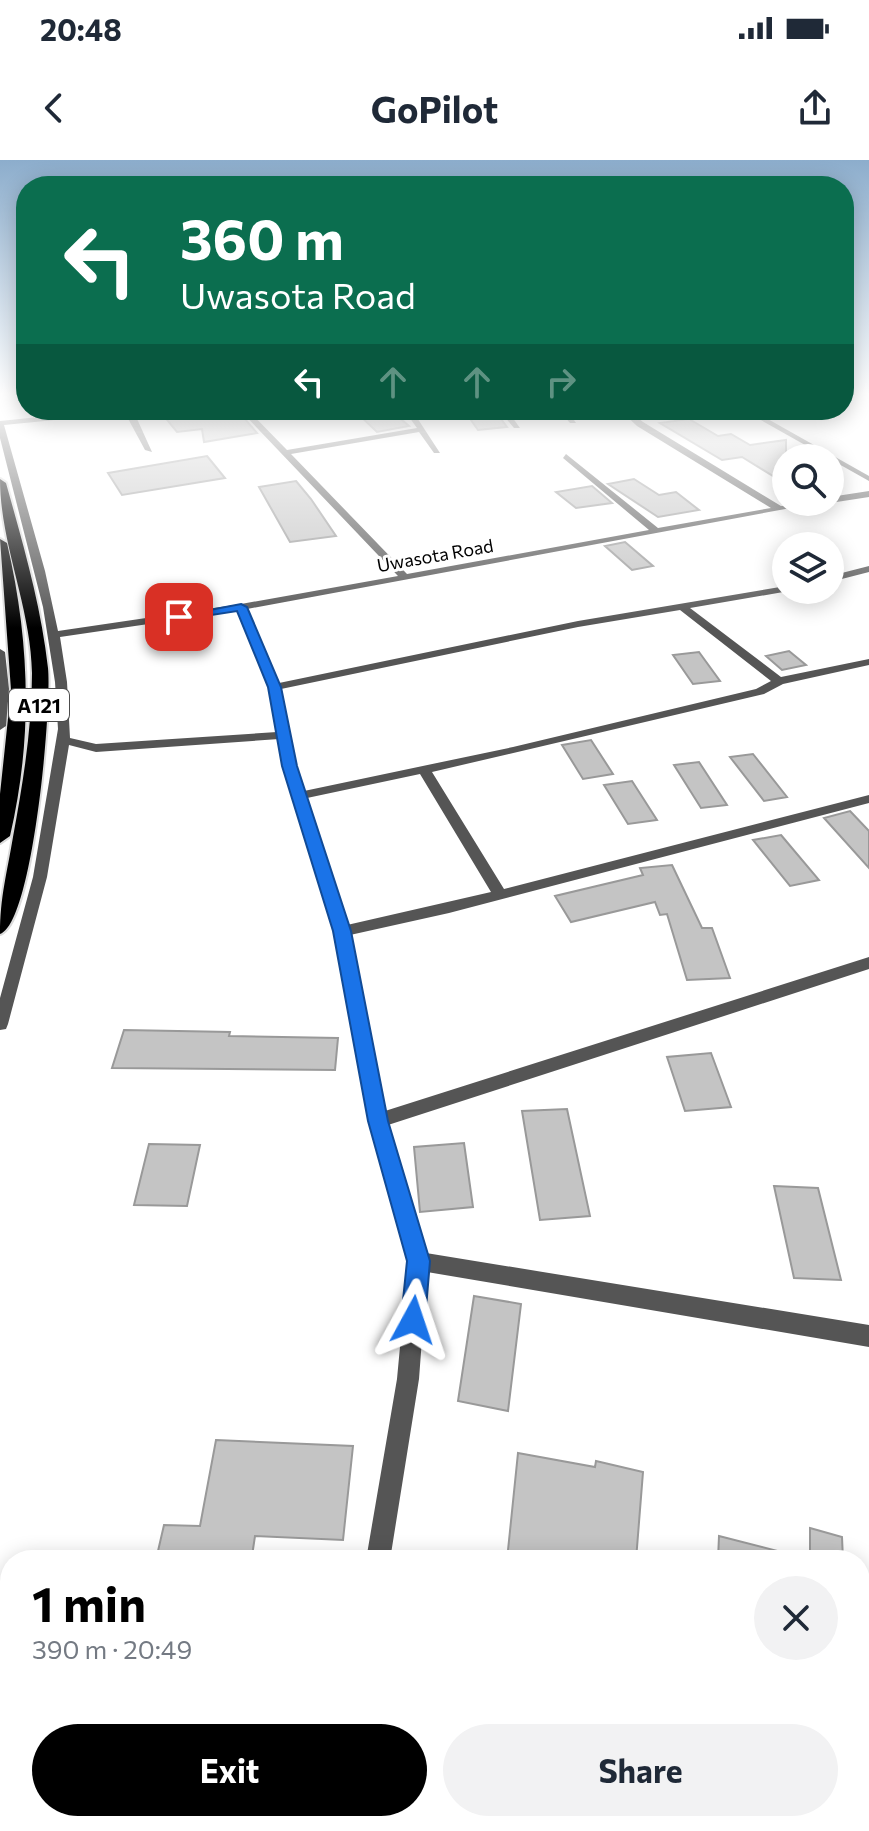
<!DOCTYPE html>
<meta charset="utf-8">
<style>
:root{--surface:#fff;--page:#f2f2f3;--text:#1f2937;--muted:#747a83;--accent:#000}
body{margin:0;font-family:Commissioner,sans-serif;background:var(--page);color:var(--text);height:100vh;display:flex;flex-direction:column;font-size:30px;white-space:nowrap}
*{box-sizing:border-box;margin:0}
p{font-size:26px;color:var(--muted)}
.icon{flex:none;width:44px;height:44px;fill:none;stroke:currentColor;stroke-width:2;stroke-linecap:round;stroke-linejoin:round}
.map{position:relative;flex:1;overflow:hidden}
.panel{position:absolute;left:0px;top:1390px;width:870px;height:282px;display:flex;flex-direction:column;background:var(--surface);border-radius:32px 32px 0 0;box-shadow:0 4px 20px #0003}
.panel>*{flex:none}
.banner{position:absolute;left:16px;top:16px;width:838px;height:244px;border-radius:32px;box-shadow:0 4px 20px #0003;background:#0b6e4f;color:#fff;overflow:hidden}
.controls{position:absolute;left:772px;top:284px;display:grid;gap:16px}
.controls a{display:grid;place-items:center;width:72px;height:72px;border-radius:50%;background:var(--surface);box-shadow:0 4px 20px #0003;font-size:40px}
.pin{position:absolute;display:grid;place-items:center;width:68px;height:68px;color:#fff;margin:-34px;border-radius:16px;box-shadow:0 4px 12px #0006}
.me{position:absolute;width:88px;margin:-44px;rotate:5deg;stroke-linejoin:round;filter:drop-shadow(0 0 6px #0008)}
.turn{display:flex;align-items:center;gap:28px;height:168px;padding:0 32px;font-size:36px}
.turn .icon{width:104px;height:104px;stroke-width:2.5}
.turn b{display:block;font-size:56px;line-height:68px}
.lanes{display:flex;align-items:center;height:76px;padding:0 32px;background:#0003;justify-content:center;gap:40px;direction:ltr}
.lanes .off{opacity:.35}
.round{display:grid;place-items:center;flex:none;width:84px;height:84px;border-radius:42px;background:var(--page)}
.head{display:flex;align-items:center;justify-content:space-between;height:136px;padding:0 32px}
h1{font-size:48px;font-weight:700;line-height:60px;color:var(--accent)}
.primary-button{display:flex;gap:16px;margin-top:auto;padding:16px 32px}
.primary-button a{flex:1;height:92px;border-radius:48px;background:var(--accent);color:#fff;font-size:32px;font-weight:700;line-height:92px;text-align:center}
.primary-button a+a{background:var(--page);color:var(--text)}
.status{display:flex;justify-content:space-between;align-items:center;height:56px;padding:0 40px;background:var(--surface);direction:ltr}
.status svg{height:22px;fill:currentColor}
header{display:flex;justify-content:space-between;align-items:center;height:104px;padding:0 32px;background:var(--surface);font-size:36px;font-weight:700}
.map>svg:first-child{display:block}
.building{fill:#c4c4c4;stroke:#999;stroke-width:2}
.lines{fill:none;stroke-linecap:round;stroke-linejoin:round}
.highway-casing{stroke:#dbdbdb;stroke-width:4}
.street{fill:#555;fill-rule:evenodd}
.highway{fill:#000;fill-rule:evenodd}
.route{fill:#1a73e8;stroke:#114b97;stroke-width:2}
.labels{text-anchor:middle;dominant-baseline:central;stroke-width:6;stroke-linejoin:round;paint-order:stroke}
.far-street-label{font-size:18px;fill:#000;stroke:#fff}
.shield{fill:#fff;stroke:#4c4c4c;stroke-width:2}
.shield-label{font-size:20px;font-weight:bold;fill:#000}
</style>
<div class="status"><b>20:48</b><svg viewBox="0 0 49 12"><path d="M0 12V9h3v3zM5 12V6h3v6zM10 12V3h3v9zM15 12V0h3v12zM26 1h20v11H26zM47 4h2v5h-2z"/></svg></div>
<header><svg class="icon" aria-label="back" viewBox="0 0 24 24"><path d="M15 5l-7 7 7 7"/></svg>GoPilot<svg class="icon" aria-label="share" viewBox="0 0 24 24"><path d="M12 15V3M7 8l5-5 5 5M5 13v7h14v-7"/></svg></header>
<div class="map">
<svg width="869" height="1671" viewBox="0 0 869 1671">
<rect width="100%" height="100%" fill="#fff"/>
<path class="building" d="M159,250H237L257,273L204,282L202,269L177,272Z
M354,250H390L409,266L377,272Z
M464,250H494L507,267L478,270Z
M689,259L718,276L731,274L750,285L786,280V324L742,297L722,300L660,263Z
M207,296L225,318L122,335L108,313Z
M634,319L659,335L676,332L699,350L658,357L608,324Z
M296,321L311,339L336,376L290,382L259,327Z
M592,326L612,343L576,348L556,332Z
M625,382L653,406L632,410L605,386Z
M789,491L806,505L782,510L766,496Z
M699,492L720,521L693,524L673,495Z
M591,580L613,614L583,619L562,585Z
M753,594L787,637L764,641L730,597Z
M699,602L727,645L701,648L674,605Z
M632,621L657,660L628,664L604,625Z
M850,651L869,671V708L824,658Z
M781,675L819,720L790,726L753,680Z
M672,705L702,768H712L730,818L687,820L667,754L660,755L655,742L571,762L555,736L643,715L640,708Z
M124,870L230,872L229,876L338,878L335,910L112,908Z
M711,893L731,947L685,951L667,897Z
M567,949L590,1056L540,1060L522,951Z
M464,983L473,1047L420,1052L414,987Z
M149,984L200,985L187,1046L134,1045Z
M774,1026L818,1028L841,1120L794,1118Z
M474,1136L521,1144L508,1251L458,1241Z
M216,1280L353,1286L343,1380L255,1376L252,1396L158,1391L164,1365L200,1366Z
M518,1293L595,1307L596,1301L643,1312L636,1400H507Z
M810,1368L842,1377L843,1400H810Z
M719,1376L789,1394L788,1400H718Z"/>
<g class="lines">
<defs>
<path id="highway" d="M0,319L6,323C23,384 41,445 48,508C52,546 33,764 0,774C0,737 7,713 13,677C23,623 32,568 32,513C31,447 0,384 0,319Z
M0,379L7,383C30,482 33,577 10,676L0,683V634L11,530Z"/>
</defs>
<use href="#highway" class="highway-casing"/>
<path class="street" d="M107,250H133L152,292L145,290L125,253L4,265L45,411L58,471L241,444L398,416L240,250H248L287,290L417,268L404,250H412L440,293H434L419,272L291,294L407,414L649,370L563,298L566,294L658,368L771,348L637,266L620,250H628L643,262L781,346L823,342L247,449L279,523L578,461L786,426V430L789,431L690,448L781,517L869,499V505L783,524L764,534L432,612L504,729L869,635V643L449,753L350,775L385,951L869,797V809L388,965L426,1093L869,1165V1187L427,1112L419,1219L390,1400H366L397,1219L408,1101L369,961L334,771L284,606L279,579L96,592L69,585L47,717L8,864L6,869L0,870V838L33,717L58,569L55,522L43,447L0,278V261ZM680,450L771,521L756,529L513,587L304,631L296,606L281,529L578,467ZM237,451L269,527L277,572L96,584L70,578L67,522L60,477ZM420,614L491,732L347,765L307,638Z
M499,250H507L520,268H514Z
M559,250H567L576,263H570Z
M743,250H752L869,316V321Z
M869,331V337L830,343L828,342H830V337Z
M869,406V412L830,422V416Z
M0,489L5,492L9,529L6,566L0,570Z
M860,1578L869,1580V1608L860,1606Z
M293,1662H321L319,1671H291Z"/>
<use href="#highway" class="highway"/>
</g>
<linearGradient id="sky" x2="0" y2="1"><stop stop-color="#8cadcc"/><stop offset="0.5" stop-color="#fff"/><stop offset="1" stop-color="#fff" stop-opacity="0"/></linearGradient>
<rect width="869" height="468" fill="url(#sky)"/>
<path class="route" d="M241,444L247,447L281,527L297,606L351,771L388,961L430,1101L425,1160L422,1168L413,1171L405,1168L401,1160L407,1101L368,961L333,771L282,606L268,527L237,451L179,460L173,457Z"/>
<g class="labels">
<g class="far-street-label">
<text transform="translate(435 395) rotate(-10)">Uwasota Road</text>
</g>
<rect class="shield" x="9" y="529" width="60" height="32" rx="6"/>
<g class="shield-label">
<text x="39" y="545">A121</text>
</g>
</g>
</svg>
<div class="controls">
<a><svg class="icon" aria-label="search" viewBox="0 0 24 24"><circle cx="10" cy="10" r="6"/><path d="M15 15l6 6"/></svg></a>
<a><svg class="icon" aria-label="layers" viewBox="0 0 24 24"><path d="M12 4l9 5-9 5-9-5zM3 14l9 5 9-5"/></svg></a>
</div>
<div class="pin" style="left:179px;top:457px;background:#d93025"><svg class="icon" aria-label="arrive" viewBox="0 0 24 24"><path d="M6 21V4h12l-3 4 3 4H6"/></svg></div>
<svg class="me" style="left:413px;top:1160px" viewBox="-20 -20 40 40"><path d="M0-17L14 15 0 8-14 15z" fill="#1a73e8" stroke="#fff" stroke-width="4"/></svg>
<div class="banner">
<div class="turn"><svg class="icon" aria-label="left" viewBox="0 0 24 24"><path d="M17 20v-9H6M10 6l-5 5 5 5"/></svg><div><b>360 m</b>Uwasota Road</div></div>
<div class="lanes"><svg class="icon" aria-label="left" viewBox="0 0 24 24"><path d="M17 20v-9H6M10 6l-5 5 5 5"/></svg><svg class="icon off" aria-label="ahead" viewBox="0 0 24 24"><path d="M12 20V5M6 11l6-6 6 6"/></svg><svg class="icon off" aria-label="ahead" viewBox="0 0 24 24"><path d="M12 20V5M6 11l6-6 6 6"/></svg><svg class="icon off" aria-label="right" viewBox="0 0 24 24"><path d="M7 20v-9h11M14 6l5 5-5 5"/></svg></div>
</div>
<section class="panel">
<div class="head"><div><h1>1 min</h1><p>390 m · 20:49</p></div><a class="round"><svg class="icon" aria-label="close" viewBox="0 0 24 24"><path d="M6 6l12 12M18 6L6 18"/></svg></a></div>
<div class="primary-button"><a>Exit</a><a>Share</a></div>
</section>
</div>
